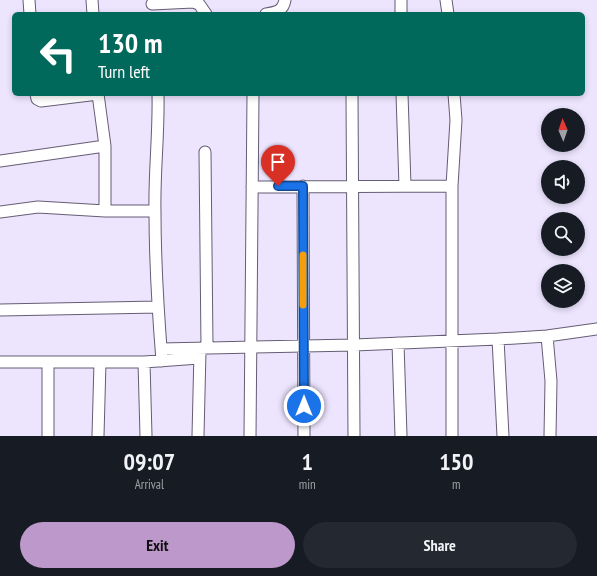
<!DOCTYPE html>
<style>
:root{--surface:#171b24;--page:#242831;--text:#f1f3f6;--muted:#9ea1a6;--accent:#bd98cb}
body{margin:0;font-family:"PT Sans Narrow",sans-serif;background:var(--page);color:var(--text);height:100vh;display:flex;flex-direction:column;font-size:15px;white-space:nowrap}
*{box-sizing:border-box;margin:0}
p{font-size:13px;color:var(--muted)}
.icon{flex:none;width:22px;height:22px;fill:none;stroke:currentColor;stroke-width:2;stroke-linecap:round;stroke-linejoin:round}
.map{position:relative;height:436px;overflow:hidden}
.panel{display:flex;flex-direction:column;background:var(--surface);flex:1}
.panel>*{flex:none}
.banner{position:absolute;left:12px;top:12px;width:573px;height:84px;border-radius:6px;box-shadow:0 2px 6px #0003;background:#00695c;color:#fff;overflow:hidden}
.needle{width:26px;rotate:358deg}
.fabs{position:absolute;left:541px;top:108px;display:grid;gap:8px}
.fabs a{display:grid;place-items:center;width:44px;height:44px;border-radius:50%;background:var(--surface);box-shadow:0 2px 6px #0003;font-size:20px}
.pin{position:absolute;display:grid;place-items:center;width:34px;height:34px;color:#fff;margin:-41px -17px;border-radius:50% 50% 50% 0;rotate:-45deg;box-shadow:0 0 4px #0007}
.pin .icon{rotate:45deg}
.me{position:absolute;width:44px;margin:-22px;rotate:0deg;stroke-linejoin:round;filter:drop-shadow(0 0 3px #0008)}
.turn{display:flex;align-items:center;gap:14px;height:84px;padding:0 20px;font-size:18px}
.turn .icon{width:52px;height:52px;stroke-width:2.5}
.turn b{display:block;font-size:28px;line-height:34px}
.eta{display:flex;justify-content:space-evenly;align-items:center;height:68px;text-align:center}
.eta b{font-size:24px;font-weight:700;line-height:28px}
.primary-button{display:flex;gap:8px;margin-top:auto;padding:8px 20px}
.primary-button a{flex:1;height:46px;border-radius:24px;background:var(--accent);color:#111;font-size:16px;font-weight:700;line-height:46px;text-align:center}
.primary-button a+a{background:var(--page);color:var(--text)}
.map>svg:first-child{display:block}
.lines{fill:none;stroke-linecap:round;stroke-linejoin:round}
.minor-casing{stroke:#655d73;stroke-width:13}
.minor{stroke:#fff;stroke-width:11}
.route-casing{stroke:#114b97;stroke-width:10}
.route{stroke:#1a73e8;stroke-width:7}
.slow{stroke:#f59e0b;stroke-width:7}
</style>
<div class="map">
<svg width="597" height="436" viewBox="0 0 597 436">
<rect width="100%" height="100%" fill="#ede4fe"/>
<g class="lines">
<defs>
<path id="minor" d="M29,0L30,14
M92,0L93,14
M401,0V14
M446,0L448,14
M152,4L193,2L199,4L206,14
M266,14C277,12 283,11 285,0
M36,94L37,99L41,101L98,94
M98,94L105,146V211
M158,94C159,134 154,173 155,212C155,262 158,311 162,361
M352,94L354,436
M402,94L405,186
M205,152L207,347
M0,161L105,146
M303,186L304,436
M452,186V436
M252,187L452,186L456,120L454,94
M0,212L38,207L105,211H155
M0,310L158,307
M547,336L551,381L550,436
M498,339L503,436
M398,343L401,436
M161,349L354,345L498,339L547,336L597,329
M0,362H144L199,358
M144,362L146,436
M48,436V362
M98,436L100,362
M198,436L200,351
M250,436L253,94"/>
</defs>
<use href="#minor" class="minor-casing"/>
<use href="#minor" class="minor"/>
</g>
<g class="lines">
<defs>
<path id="route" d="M278,186H303L304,406"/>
</defs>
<use href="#route" class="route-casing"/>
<use href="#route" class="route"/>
<path class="slow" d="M303,255V305"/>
</g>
</svg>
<div class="fabs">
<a><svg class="needle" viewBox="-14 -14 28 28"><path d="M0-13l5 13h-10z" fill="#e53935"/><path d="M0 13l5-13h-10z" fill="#9ea1a6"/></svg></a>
<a><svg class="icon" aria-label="sound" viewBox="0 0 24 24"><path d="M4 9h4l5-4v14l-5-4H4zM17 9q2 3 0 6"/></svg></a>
<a><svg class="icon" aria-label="search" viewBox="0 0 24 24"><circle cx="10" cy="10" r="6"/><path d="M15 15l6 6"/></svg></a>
<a><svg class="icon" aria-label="layers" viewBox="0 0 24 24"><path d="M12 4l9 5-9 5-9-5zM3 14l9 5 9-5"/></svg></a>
</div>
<div class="pin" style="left:278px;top:186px;background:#d93025"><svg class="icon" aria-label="arrive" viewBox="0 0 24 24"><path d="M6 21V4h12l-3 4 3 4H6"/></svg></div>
<svg class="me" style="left:304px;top:406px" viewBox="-20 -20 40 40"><circle r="17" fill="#1a73e8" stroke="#fff" stroke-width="3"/><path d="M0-11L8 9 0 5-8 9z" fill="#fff"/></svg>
<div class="banner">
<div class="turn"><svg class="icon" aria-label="left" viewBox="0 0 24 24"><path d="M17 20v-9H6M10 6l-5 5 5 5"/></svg><div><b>130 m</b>Turn left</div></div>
</div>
</div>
<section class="panel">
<div class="eta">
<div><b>09:07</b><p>Arrival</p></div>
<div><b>1</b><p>min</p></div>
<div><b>150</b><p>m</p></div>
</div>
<div class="primary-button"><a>Exit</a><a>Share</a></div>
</section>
